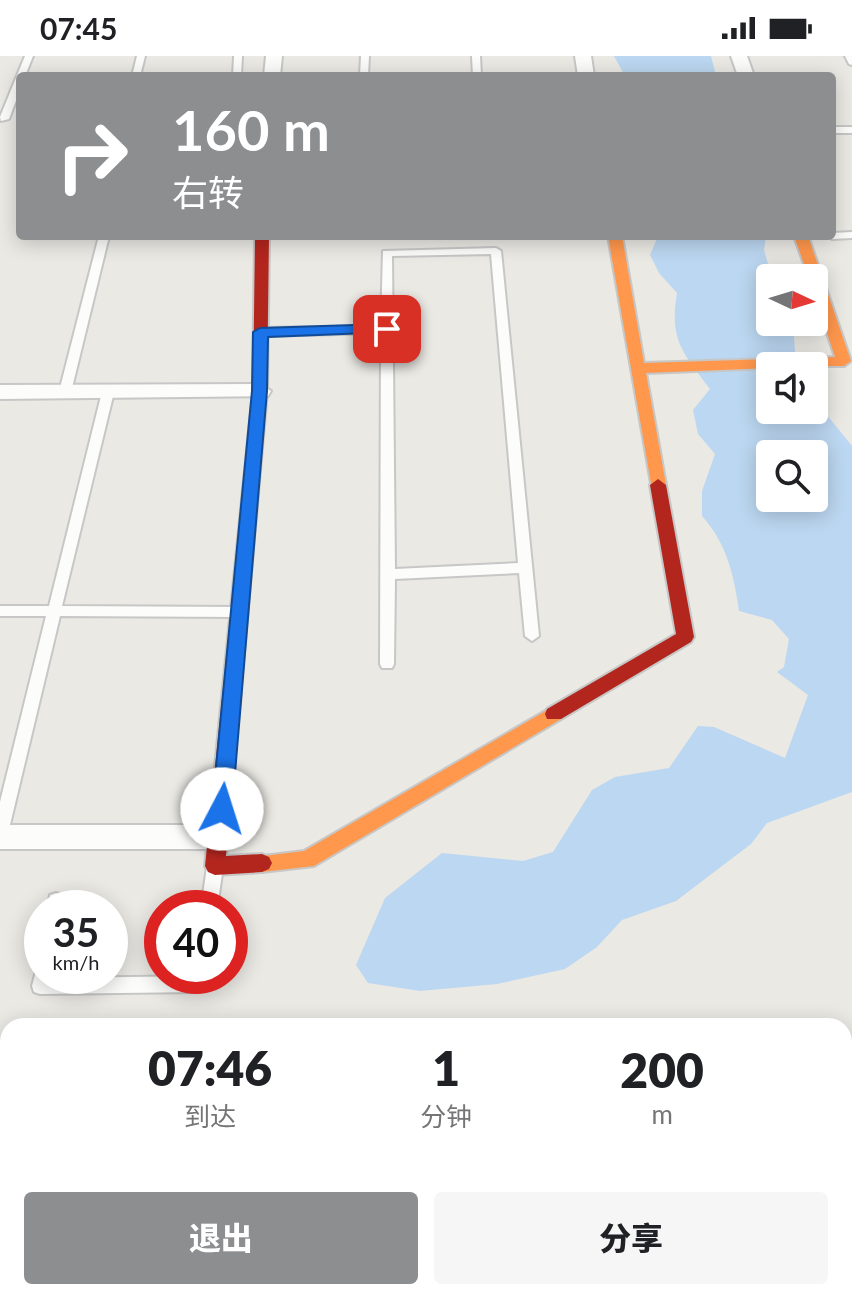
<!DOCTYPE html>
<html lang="zh">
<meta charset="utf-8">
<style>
:root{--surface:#fff;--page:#f6f6f6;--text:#202124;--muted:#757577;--accent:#8d8e90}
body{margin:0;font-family:Lato,"Noto Sans SC",sans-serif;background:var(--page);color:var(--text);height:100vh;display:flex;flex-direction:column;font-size:30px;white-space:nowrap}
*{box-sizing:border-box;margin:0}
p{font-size:26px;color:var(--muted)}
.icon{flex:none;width:44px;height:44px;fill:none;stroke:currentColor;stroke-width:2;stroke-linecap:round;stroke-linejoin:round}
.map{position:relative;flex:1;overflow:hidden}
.panel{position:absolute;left:0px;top:962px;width:852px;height:282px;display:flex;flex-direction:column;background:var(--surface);border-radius:24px 24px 0 0;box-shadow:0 4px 20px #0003}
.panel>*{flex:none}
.banner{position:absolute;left:16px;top:16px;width:820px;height:168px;border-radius:8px;box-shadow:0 4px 20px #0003;background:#8d8e90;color:#fff;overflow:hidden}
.needle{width:52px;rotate:94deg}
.tools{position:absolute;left:756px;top:208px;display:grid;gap:16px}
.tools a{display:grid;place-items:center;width:72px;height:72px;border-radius:8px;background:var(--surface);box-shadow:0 4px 20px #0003;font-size:40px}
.speed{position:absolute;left:24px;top:834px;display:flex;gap:16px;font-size:40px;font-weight:700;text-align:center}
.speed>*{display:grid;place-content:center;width:104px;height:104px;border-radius:50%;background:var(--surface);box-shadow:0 4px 20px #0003;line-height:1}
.speed small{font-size:20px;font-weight:400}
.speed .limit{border:12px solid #d22;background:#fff;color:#111}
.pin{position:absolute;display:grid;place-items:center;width:68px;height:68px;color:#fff;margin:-34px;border-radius:16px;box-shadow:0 4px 12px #0006}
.me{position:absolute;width:88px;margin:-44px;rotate:5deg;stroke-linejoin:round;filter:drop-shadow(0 0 6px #0008)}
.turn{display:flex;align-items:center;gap:28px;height:168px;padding:0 24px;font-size:36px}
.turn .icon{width:104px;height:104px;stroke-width:2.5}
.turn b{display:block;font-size:56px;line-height:68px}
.eta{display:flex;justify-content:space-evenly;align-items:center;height:136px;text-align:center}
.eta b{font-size:48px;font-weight:800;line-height:56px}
.action{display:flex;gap:16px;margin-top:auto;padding:16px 24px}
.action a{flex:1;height:92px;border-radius:8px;background:var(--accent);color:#fff;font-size:32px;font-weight:800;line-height:92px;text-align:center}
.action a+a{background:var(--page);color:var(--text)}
.status{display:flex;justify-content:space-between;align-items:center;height:56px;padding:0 40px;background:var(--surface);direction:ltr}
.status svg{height:22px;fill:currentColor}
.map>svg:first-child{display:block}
.water{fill:#bcd7f1;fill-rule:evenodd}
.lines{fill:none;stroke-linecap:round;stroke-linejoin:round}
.lane-casing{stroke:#c7c7c7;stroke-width:4}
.street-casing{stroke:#c7c7c7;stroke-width:4}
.slow-casing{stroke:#c6c7c6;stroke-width:4}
.jam-casing{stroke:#c6c7c6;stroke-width:4}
.lane{fill:#fcfcfb;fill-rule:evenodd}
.street{fill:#fcfcfb;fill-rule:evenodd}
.slow{fill:#ff974d;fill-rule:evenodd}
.jam{fill:#b3261e;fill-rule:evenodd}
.route{fill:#1a73e8;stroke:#114b97;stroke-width:2}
</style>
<div class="status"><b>07:45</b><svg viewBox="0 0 49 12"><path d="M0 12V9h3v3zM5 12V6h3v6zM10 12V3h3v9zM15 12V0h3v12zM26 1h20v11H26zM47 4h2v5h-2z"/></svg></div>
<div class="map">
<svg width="852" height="1243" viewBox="0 0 852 1243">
<rect width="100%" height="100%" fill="#eae9e4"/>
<path class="water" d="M614,0H711L716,20H625Z
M658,180H766L764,194L772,222L770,266H793L796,310H770V354H814V343L852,390V736L767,767L751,788L676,845L622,864L597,891L565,913L497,928L420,935L368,927L356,909L385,842L442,797L523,805L553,796L592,734L615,721L669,712L698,670L714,671L785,702L808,639L777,616L784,611L789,583L772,564L739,555C734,519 727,488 702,460V435L715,398L698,378L693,354L710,333C683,297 669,284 677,237L659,217L650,199ZM770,398H814V442H770Z"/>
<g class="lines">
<defs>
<path id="lane" d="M25,0H33L25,20H20V34L9,63L1,65L0,61Z
M137,0H145L140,20H132Z
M234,0H242L241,20H233Z
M361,0H369L368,20H360Z
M472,0H480L481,20H473Z
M845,0H852V9L849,8Z
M832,71H852V77H832Z
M852,176V182L832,183L827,180H832V177Z
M99,180H109L71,336L65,340L59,336Z
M496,192L501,195L539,580L532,585L525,580L519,517L395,523L394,608L392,612H382L380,608L381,277L260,280L254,276L260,272L381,270L383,195ZM491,198L518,507L395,513L392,200Z
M108,332L114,336L62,550L239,551L246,556L239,561L60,560L8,777L5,782L0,784V746L46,560H0V550H49L102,336Z
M215,804L221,806L223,811L217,852H201L207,811L209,806Z
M56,837L62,839L64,844L63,852H47L50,839Z
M42,912V920H50V922L207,920L204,934L198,936L40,938L34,936L32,930L36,915Z"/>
<path id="street" d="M266,0H282L280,20H264Z
M575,0H591L594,20H578Z
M731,0H747L754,20H738Z
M260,328L271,335L268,340L0,343V329Z
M0,769H219L229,772L233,781L229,790L219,793H0Z"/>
<path id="slow" d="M608,180H622L644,307L835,301L814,238V222H809L794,180H808L851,305L844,310H770V312L646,317L666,429L658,435L652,433Z
M554,650L561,653L563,658L561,663L314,810L262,816L255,813L252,807L255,801L304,795Z"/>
<path id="jam" d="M255,180H269L267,335L226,800L262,798L269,801L272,807L269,813L262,816L215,819L208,816L205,810L253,335Z
M658,423L666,429L694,581L691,586L561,663H547L545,658L547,653L676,578L650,429Z"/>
</defs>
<use href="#lane" class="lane-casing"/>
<use href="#street" class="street-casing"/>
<use href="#slow" class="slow-casing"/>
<use href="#jam" class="jam-casing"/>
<use href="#lane" class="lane"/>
<use href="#street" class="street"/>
<use href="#slow" class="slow"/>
<use href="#jam" class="jam"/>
</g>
<path class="route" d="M387,268L392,270V276L268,281L267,335L232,753L222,761L212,753L252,335L253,276L260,272Z"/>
</svg>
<div class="tools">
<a><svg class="needle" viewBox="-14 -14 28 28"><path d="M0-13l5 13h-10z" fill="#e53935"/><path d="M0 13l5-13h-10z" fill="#757577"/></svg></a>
<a><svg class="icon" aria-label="sound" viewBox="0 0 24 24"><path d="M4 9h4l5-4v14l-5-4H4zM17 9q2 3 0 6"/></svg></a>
<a><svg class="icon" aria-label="search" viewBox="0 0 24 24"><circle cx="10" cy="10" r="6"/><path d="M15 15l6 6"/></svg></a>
</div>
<div class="speed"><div>35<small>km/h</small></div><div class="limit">40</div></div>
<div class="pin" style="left:387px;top:273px;background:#d93025"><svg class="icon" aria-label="arrive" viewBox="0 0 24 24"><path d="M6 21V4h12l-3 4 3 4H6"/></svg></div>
<svg class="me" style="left:222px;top:753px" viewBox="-20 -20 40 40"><circle r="19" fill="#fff"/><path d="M0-13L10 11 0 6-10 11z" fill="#1a73e8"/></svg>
<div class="banner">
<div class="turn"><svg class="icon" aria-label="right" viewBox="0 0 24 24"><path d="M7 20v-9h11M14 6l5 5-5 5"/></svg><div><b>160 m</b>右转</div></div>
</div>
<section class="panel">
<div class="eta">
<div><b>07:46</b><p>到达</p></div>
<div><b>1</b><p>分钟</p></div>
<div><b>200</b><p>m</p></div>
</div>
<div class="action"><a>退出</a><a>分享</a></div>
</section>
</div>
